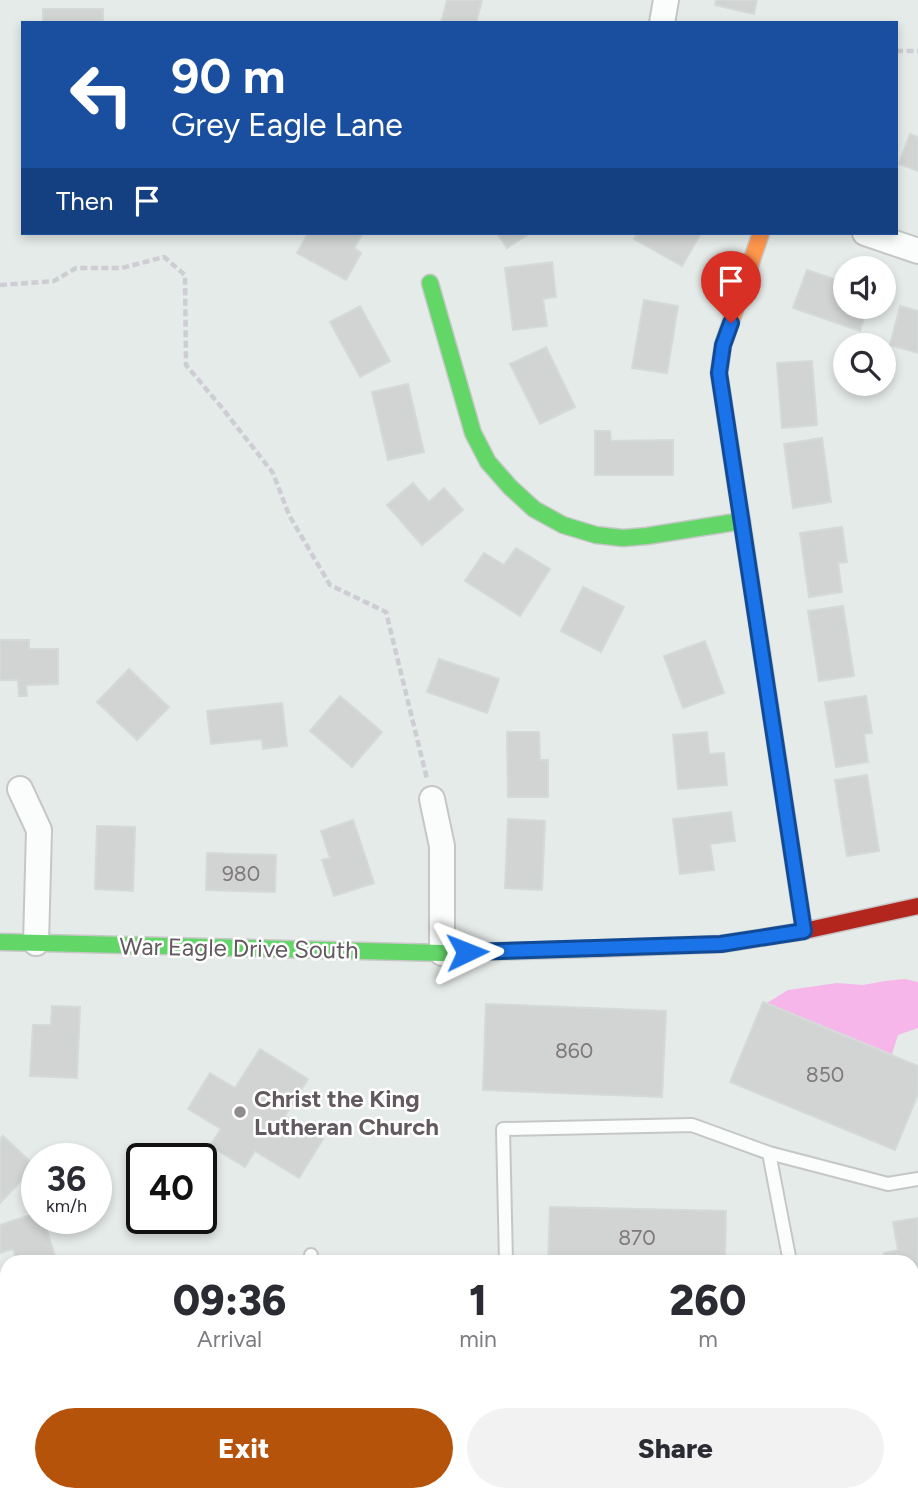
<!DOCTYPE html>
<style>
:root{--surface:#fff;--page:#f2f2f3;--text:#2b2b33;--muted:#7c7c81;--accent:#b45309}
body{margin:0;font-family:Figtree,sans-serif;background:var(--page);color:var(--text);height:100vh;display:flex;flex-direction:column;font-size:26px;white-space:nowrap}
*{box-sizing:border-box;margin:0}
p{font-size:23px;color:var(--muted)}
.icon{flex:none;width:38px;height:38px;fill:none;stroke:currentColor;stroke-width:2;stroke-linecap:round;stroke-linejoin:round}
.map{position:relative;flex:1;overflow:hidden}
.panel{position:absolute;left:0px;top:1255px;width:919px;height:247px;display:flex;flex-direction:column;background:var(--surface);border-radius:21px 21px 0 0;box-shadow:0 4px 10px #0003}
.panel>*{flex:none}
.top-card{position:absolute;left:21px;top:21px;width:877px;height:214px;border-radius:0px;box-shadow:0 4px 10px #0003;background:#1a4fa0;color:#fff;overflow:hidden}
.fabs{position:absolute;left:833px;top:256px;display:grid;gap:14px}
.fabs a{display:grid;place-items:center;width:63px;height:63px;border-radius:50%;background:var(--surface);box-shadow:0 4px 10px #0003;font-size:35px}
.speed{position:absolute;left:21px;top:1143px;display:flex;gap:14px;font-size:35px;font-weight:700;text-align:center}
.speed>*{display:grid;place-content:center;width:91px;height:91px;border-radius:50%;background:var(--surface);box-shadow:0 4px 10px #0003;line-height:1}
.speed small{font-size:18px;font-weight:400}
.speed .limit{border:4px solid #111;border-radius:10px;background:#fff;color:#111}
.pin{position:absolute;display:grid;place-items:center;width:60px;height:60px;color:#fff;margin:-72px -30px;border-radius:50% 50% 50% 0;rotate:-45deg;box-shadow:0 0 7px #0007}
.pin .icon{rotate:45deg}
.me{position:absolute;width:77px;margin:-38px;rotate:88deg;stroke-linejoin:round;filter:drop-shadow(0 0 5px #0008)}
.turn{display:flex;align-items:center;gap:24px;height:147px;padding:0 35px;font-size:32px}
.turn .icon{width:91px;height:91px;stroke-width:2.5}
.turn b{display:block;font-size:49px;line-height:60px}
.then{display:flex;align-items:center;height:66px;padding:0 35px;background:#0003;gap:14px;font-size:26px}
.eta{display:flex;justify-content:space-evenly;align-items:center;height:119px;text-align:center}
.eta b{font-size:42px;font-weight:800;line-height:49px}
.button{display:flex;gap:14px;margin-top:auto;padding:14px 35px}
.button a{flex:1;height:80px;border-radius:42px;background:var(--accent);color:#fff;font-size:28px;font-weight:800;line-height:80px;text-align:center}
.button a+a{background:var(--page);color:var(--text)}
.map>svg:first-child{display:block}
.commercial{fill:#ddf5eb}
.water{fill:#f7b6e9}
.building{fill:#d1d4d3;stroke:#d4dad7;stroke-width:2}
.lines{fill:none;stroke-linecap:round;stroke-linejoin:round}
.lane-casing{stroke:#c5c7c6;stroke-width:16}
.street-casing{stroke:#c5c7c6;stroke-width:28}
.fast-casing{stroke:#c7c7c7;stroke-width:19}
.slow-casing{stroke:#c7c7c7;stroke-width:19}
.jam-casing{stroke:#c7c7c7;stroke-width:19}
.path{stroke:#cdcdd3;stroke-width:4.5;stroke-dasharray:7 3.5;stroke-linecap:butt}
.lane{stroke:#fbfcfc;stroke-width:12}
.street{stroke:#fbfcfc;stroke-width:24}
.fast{stroke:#63d668;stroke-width:16}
.slow{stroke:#ff974d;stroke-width:16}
.jam{stroke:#b3261e;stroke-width:16}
.route-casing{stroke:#114b97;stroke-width:18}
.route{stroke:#1a73e8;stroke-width:12}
.poi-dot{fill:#908d90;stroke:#fff;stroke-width:2.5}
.labels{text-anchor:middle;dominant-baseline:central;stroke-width:5;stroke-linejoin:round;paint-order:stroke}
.number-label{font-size:21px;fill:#7f797d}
.street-label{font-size:24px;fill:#635a60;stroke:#fff}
.poi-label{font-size:24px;font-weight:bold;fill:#635a60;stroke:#fff;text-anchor:start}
</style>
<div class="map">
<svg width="918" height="1500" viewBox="0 0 918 1500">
<rect width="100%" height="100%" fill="#e5ebe8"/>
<path class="commercial" d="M918,1425V1500H501L546,1494H912V1426Z"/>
<path class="water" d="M905,979L918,982V1028L898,1035L892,1054L767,1003L788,990L837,983L863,985L885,981Z"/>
<path class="building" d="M447,0H482L476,23H441Z
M716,0H757L754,14L715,5Z
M43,9H103V23H43Z
M910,134L918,137V171L899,164Z
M308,233H363L354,248L361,253L346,280L297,253Z
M497,233H530L507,248Z
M638,233H701L682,266L634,239Z
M552,262L556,297L543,299L547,326L513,330L505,268Z
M807,270L845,283V306H868L860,331L793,308Z
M644,300L678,306L667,373L632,368Z
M360,306L390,361L360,377L330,322Z
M900,306L918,311V353L890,345Z
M546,347L575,407L540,424L510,364Z
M812,361L817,425L782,428L777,363Z
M408,384L424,452L388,460L372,392Z
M595,431H610L611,441L673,440V475H595Z
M822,438L831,502L793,508L784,444Z
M413,483L429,502L444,488L463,510L422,545L387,505Z
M842,527L847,562L838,563L842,592L809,597L800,533Z
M516,548L550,569L520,616L465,581L484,553L504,565Z
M583,587L624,607L601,652L561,631Z
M843,606L854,676L819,681L808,611Z
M0,640H29V649H58V684L26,685L27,696H19L18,680H0Z
M705,641L724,693L683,708L664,656Z
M439,659L499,679L487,713L427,692Z
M129,669L169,707L137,740L97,702Z
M340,696L382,732L352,767L310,731Z
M866,696L872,733L864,734L868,762L836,767L825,702Z
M282,703L287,746L263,749L262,739L211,744L207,711Z
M507,732H539L540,760H548V797H508Z
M707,732L709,754L724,753L727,785L678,789L673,735Z
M867,775L879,851L847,856L835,780Z
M731,812L735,841L710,844L714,870L680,874L673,819Z
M508,819L545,821L542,890L505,888Z
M353,820L374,883L334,896L322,860L330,858L321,831Z
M97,826L135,827L133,891L95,889Z
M207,853L276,855L275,892L206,890Z
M763,1002L918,1066V1094L895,1150L730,1082Z
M486,1004L666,1011L662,1097L483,1090Z
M52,1006L80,1007L77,1078L30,1076L33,1025H51Z
M260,1049L308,1079L285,1116L323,1139L299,1178L255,1151L245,1167L210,1146L221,1129L188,1109L210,1073L235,1088Z
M3,1136L35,1166L0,1203V1139Z
M550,1207L726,1211L725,1262H548Z
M37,1213V1218H43L55,1256L38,1262H17L13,1249L0,1253V1225Z
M918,1218V1284L912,1285V1262H886L884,1253L898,1250L893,1222Z"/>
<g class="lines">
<defs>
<path id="lane" d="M311,1262V1255
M506,1262L503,1129L692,1125L769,1153
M790,1262L769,1153L888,1184L918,1179
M471,1494V1500"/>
<path id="street" d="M662,23L666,0
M865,233L918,251
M20,789L39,830L36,943
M432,799L442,846V953
M912,1310H918"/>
<path id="fast" d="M430,283L473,433L488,462L510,487L534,509L563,525L596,535L623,538L647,536L742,521
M762,654L804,931
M0,942L442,953L585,949
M0,1423H7"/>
<path id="slow" d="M761,233L723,345L719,373L762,654"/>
<path id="jam" d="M585,949L721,944L804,931L918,906
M912,1393L918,1392"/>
</defs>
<use href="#lane" class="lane-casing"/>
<use href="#street" class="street-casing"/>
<use href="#fast" class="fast-casing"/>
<use href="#slow" class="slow-casing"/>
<use href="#jam" class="jam-casing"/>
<path class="path" d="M896,51H918
M0,285L54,281L76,268H122L164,257L185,275L186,365L223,409L273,473L289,515L330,585L386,612L427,779
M0,1468L7,1467
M431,1494L442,1495"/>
<use href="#lane" class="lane"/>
<use href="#street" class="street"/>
<use href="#fast" class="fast"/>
<use href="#slow" class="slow"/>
<use href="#jam" class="jam"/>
</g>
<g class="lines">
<defs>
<path id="route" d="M467,952L721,944L804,931L719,373L723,345L731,323"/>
</defs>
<use href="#route" class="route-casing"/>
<use href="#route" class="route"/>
</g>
<circle class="poi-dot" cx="240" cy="1112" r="7"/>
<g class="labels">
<g class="number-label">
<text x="241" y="873">980</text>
<text x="574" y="1050">860</text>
<text x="825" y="1074">850</text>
<text x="637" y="1237">870</text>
</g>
<g class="street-label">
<text transform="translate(239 948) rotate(1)">War Eagle Drive South</text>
</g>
<g class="poi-label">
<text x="254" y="1098">Christ the King<tspan x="254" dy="28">Lutheran Church</tspan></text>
</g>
</g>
</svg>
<div class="fabs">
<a><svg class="icon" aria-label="sound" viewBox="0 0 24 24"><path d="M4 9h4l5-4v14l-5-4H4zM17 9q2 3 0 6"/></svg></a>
<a><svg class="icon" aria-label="search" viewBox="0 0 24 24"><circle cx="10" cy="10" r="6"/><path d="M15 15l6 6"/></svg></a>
</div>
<div class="speed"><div>36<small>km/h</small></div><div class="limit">40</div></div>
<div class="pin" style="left:731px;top:323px;background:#d93025"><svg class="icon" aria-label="arrive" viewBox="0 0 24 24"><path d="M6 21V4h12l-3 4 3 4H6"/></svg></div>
<svg class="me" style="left:467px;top:952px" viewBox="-20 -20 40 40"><path d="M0-17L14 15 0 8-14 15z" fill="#1a73e8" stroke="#fff" stroke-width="4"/></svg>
<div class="top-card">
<div class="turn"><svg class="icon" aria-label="left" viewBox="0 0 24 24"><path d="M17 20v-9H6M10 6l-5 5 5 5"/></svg><div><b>90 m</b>Grey Eagle Lane</div></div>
<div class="then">Then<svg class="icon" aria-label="arrive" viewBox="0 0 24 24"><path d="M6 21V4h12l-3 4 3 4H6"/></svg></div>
</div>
<section class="panel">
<div class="eta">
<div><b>09:36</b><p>Arrival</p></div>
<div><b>1</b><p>min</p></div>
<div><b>260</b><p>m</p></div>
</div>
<div class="button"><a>Exit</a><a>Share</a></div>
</section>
</div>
